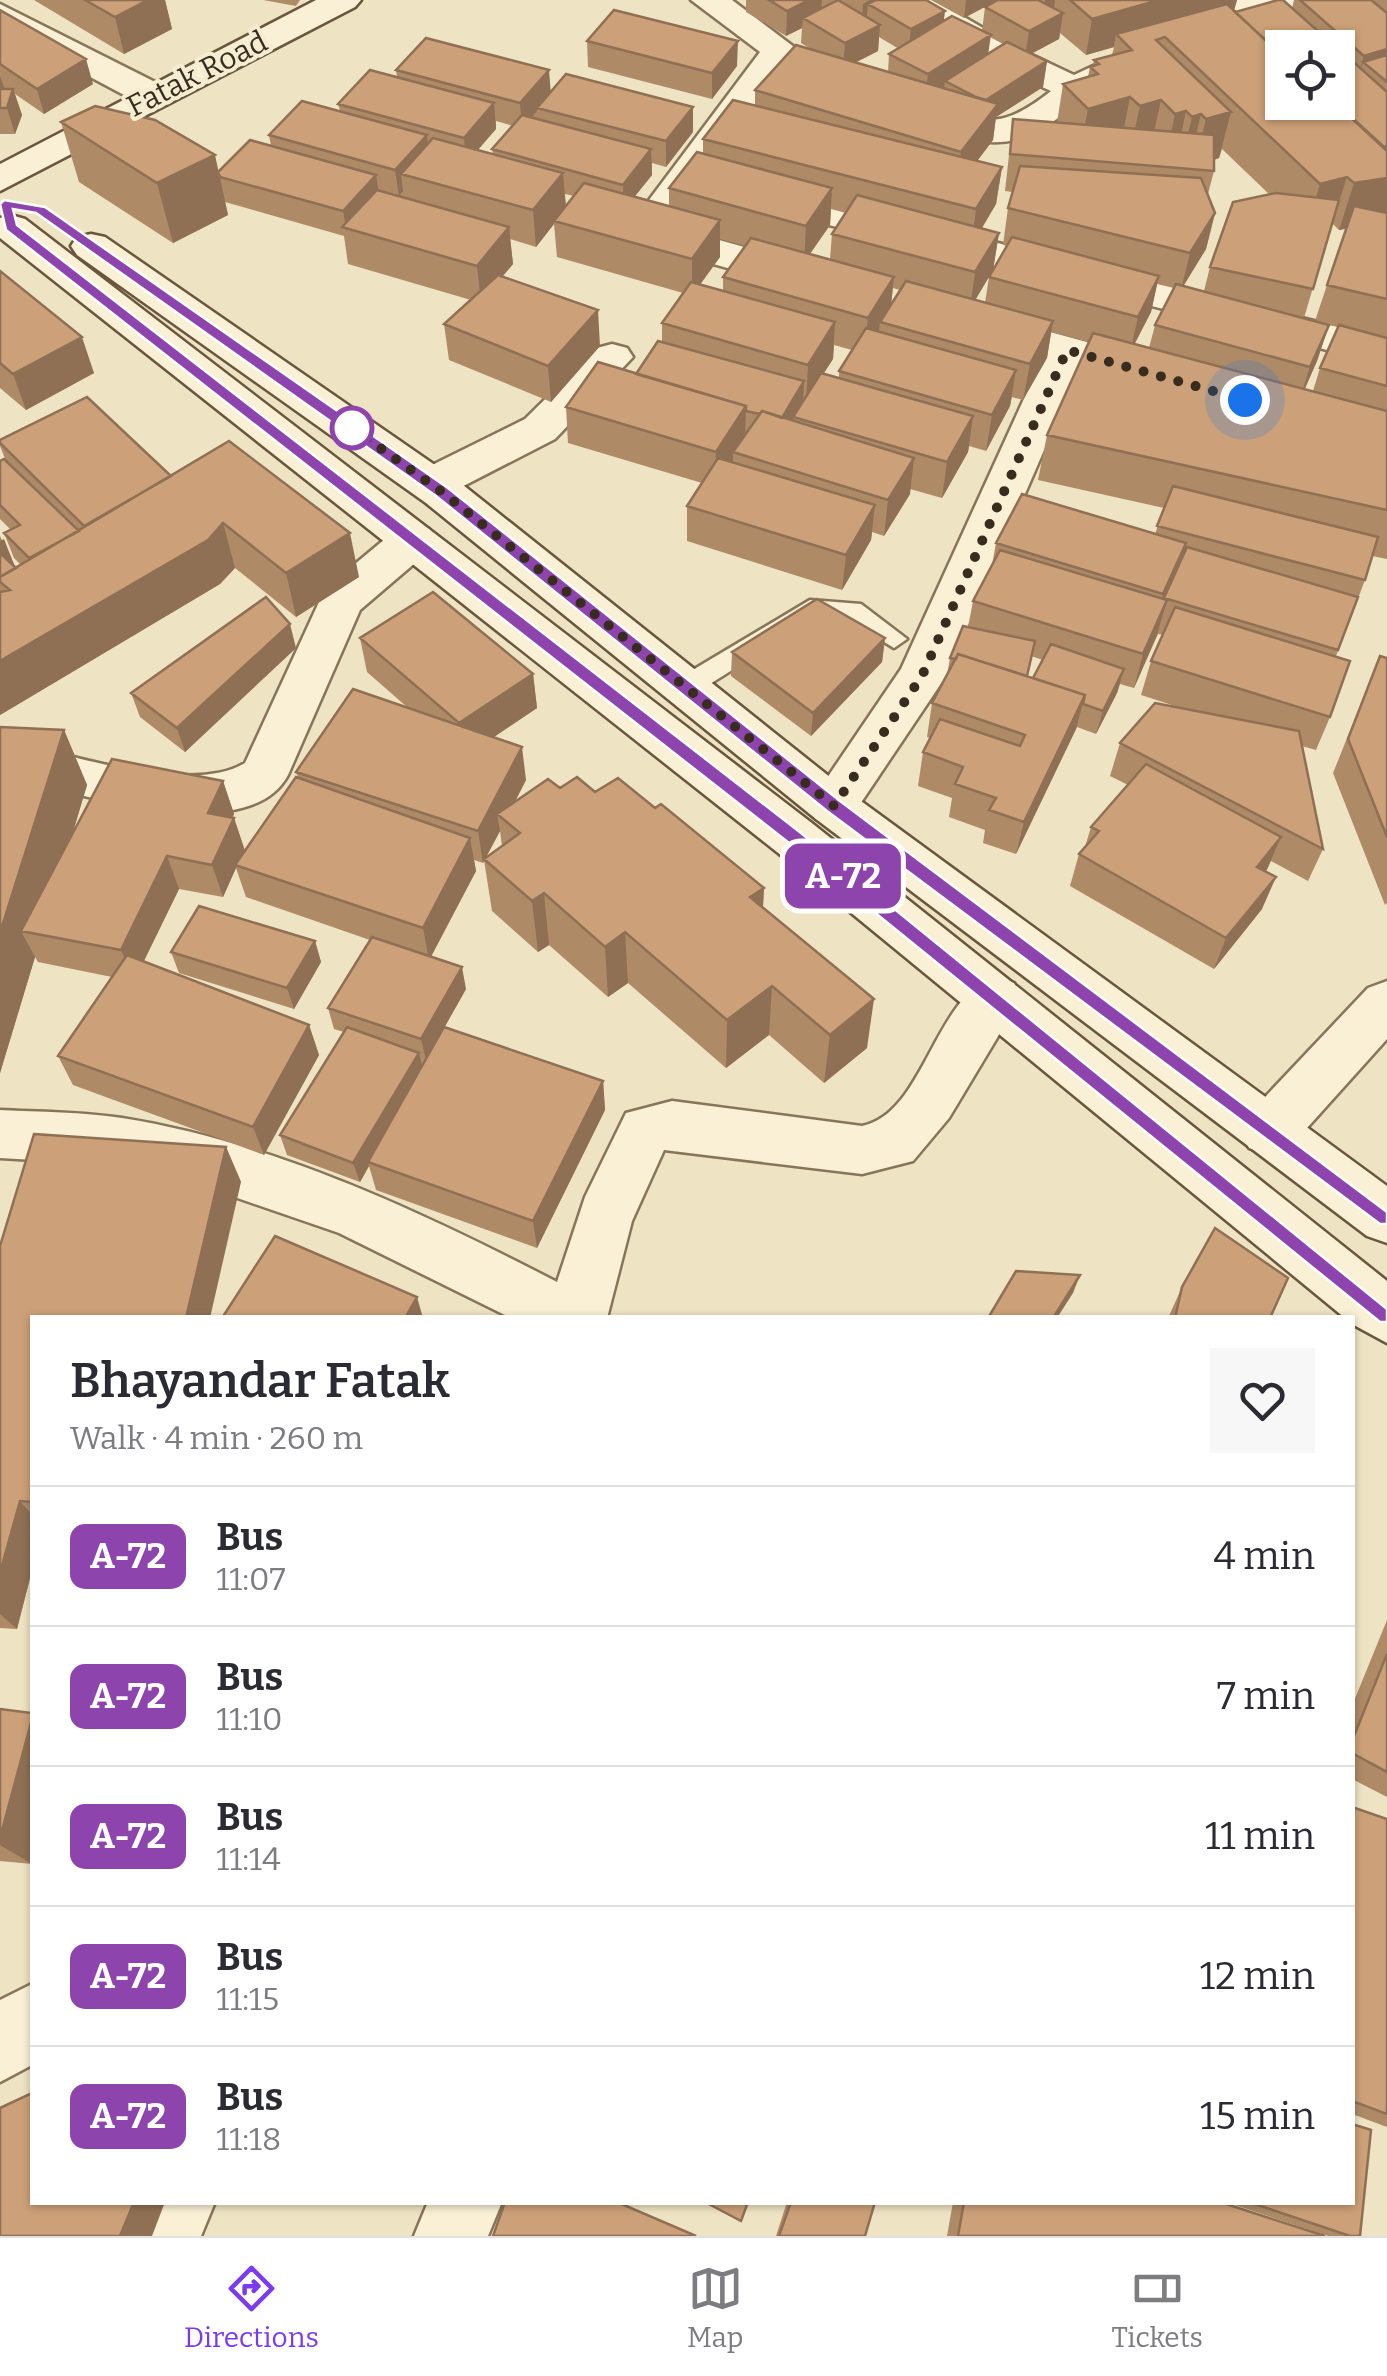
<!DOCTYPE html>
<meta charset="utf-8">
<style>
:root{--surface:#fff;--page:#f7f7f7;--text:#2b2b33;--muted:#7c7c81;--line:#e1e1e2;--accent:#7c3aed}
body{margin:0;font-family:Bitter,serif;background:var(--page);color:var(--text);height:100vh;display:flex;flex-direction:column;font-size:38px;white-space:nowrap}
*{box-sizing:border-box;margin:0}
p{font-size:32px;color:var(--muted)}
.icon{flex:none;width:55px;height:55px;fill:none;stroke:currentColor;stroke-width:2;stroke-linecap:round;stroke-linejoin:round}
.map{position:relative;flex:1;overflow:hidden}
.panel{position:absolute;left:30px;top:1315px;width:1325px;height:890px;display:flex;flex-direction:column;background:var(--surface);border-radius:0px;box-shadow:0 2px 8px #0004}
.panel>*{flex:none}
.badge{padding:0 20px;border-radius:15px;font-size:35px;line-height:65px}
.tools{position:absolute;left:1265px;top:30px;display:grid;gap:20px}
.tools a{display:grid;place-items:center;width:90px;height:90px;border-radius:0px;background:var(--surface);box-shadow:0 2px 8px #0004;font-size:50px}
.you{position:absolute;width:50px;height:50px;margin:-25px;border:8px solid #fff;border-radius:50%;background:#1a73e8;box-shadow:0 0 0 15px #1a73e833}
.map>.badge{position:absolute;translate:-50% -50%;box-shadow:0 0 0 5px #fff}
.round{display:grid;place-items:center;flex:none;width:105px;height:105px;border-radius:0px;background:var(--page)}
.summary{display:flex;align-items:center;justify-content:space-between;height:170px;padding:0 40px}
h1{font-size:48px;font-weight:600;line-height:75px}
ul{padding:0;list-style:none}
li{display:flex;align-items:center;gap:30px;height:140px;padding:0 40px;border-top:2px solid var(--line)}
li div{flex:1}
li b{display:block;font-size:38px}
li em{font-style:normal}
li .badge{min-width:110px;font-weight:700;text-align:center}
.dock{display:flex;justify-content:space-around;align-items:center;height:140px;border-top:2px solid var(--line);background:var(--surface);font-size:28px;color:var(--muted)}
.dock a{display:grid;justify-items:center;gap:5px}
.dock .on{color:var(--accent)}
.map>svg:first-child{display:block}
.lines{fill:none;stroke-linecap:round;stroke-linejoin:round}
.lane-casing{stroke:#887559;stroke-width:5}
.street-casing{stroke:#887559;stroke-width:5}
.secondary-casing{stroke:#69563d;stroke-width:5}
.lane{fill:#f9f0d5;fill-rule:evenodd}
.street{fill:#f9f0d5;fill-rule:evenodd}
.secondary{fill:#f9f0d5;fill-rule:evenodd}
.wall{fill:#af8a67;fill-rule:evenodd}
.shaded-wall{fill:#8f7054}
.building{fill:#cca078;stroke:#8f7054;stroke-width:2.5}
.line{fill:#8e44ad;stroke:#fff;stroke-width:2.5}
.walk{stroke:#372c1e;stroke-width:10;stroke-dasharray:0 18}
.stop-dot{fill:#fff;stroke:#8e44ad;stroke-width:5}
.labels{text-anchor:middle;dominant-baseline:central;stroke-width:8;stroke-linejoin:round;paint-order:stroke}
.far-street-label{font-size:30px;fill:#372c1e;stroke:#f5edd2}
</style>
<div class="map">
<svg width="1387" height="2236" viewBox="0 0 1387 2236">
<rect width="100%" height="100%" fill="#eee3c2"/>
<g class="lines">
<g class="lane-casing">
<path id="lane" d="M810 600 861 604 907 639 894 648 847 619 815 618 694 694H676L672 687 676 680Z"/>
</g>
<g class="street-casing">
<path id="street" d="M691 0H732L798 50 669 226 820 268 826 277 820 286 806 290 792 286 631 241 625 232 760 52Z
M892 0H935L1019 49 1074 75 1108 59H1134L1139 67C1130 80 1114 82 1100 90 1041 126 1022 159 947 133 932 128 915 124 906 112L912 104C973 89 971 155 1051 91L993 65Z
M1212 0H1334L1328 7 1251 26 1238 23Z
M0 4 167 88 172 96 167 104H141L0 29Z
M759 184 1387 339V365L745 204 740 196 745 188Z
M976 312 1168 364 1174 374 1168 384 1153 388 1080 367 946 676 850 819 833 825 816 819 808 806 901 669 1043 357 962 334 956 325 962 316Z
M612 344 627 348 633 357 555 439 446 495 431 499 416 495 409 484 416 473 525 419 597 348Z
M413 524 429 529 435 540 429 551 360 610 288 775C247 852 66 790 0 774V738C61 752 190 797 245 763L325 589 397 529Z
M995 976 1014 983 1021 998 949 1118 913 1161 862 1174 664 1150 632 1221 607 1318H511L339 1233 194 1183 103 1164 0 1158V1110C41 1112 82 1112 122 1118 273 1142 422 1212 557 1282L585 1197 626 1113 672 1101 862 1126C924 1114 934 997 995 976Z
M1387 981V1039L1289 1148 1269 1155 1249 1148 1241 1131 1249 1114 1368 988Z
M32 1984V2065L0 2082V2000Z
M141 2202H215L201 2236H127Z
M428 2202H502L488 2236H414Z"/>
</g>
<g class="secondary-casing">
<path id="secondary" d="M316 0H361L355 7 0 191V164Z
M11 215 25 219 813 824 1387 1281V1343L1352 1324V1318H1345L777 852 0 238V218Z
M91 234 105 237 458 481 850 793 1387 1186V1243L1367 1236 816 819 426 503 77 255 71 246 77 237Z"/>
</g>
<use href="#lane" class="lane"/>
<use href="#street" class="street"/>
<use href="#secondary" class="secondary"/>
</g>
<path class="wall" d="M34 0H165L172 29 124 54Z
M263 0H300L296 6Z
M746 0H926L944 21 982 31 985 7 964 18 931 0H1237L1234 11 1292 8 1294 0H1387V559L1372 556 1365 580 1336 656 1330 717 1316 750 1302 746 1323 849 1308 881 1271 861 1266 872 1262 909 1214 969 1070 886 1079 854 1085 847 1091 827 1128 785 1110 776 1120 743 1178 707 1141 695 1151 661 1163 635 1158 634 1134 688 1120 684 1117 693 1096 734 1077 727 1016 854 983 843 985 830 949 817 952 798 918 786 923 752 930 738 927 737 932 703 947 675 950 658 968 627 973 601 992 565 996 543 1155 534 1164 508 1038 480 1047 435 1089 342 1051 332 1047 358 1023 400 1012 397 1010 406 986 451 969 446 968 452 942 498 910 489V494L884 536 872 532 871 540 842 590 687 541V506L702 483 568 443 566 407 636 374 662 342V323L683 293 557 257 554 224 536 247 510 239 513 264 502 277 600 346 551 402 449 360 444 324 471 300 348 264 344 236 225 202 228 215 173 243 79 182 61 122 218 172 271 146 269 135 340 111 338 104 397 77 396 70 551 92 693 132 666 167 652 163V175L634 197 669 206V188L703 154V139L755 105V90L811 49 801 43 802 28 786 36 746 12ZM1060 33 1086 55 1114 47 1112 55 1094 60 1093 66 1090 67 1088 77 1063 84 1057 123 1013 119 1005 191 1013 192 1008 208 1003 245 1007 246 989 277 985 303 975 300 993 270 999 233 982 228 996 204 1002 167 977 161 993 140 996 117 1043 87 1047 61 1031 54 1059 39ZM879 37 899 49 889 54 888 72 856 62 878 51ZM990 37 1003 44 988 54ZM496 121 513 126 492 149 493 154 478 150 496 129ZM1222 149 1269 194 1210 267 1204 291 1183 286 1206 249 1215 213 1208 194 1214 171V160L1219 158ZM565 194 574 196 566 207ZM831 209 846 213 832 234 830 259 810 254 830 225ZM1332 223 1339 230 1346 228 1315 321 1304 318ZM720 239 745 246 723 277V291L700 285 720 257ZM1157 284 1174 288 1155 325 1149 348 1134 344 1151 312ZM893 288 900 290 891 305ZM1329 325 1338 327 1320 368 1313 391 1305 389 1317 361ZM834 345 852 350 839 371V378L823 374 833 359ZM1031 656 1043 660 1033 679 1027 677Z
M0 10 93 84 44 114 15 94 22 115 15 134H0Z
M587 41 737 66 712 99 588 67Z
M0 271 94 373 26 410 0 388Z
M0 440 171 476 359 577 296 617 235 568 220 584 0 715V536L16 568 21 565 14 558 4 533 11 530 0 519V461H6L0 446Z
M360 638 533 674 537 708 494 737 526 780 515 802 560 788 595 792 655 808 764 888 763 907 867 1048 824 1083 769 1035 726 1068 628 983 608 997 549 945 538 952 492 911 484 860 483 863 474 860 476 871 431 957 466 989 444 1028 603 1081 605 1110 537 1248 376 1190 369 1166 360 1182 287 1155 280 1135 344 1032 334 1029 328 1008 370 940 246 897 236 868 223 897 179 889 144 961 309 1025 319 1055 264 1155 73 1085 58 1056 112 977 38 962 35 957 0 1073V727L64 730 87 785 72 835 223 781 234 814 232 818H234L245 851 298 777 296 772 407 707 367 672ZM500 831 502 846 486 857Z
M885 638 882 662 811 736 731 676 732 652Z
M296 648 185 752 140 717 131 693Z
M1380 656 1387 658V903L1385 905 1333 773Z
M315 941 321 962 294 1009 179 973 171 952Z
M226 1147 241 1182 32 1318V1570L17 1629 0 1628V1246Z
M1182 1287 1270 1318H1168Z
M1387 1620V1797L1352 1779V1706Z
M0 1709 32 1713V1864L0 1861Z
M1352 1807 1387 1819V2127L1352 2114Z
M787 2202H875L865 2236H776Z
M953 2202H1220L1325 2236H947Z
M1226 2202H1352L1350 2236H1328Z"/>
<path class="shaded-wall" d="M148 0H165L172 29 124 54 115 17Z
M809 0H822L821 19 803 18 802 28 786 36 787 11Z
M870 0H896L868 4 866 26 861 29 863 4Z
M966 0H997L964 18Z
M1045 0H1055L1053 16 1042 22Z
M1159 0H1237L1233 13 1116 34 1114 47 1086 55 1092 19Z
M945 11 942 36 908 54 911 29Z
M1063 13 1059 39 1025 57 1029 31Z
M880 25 878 51 843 69 845 43Z
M991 35 987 61 945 81 944 88 925 100 928 74Z
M738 41 737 66 712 99V73Z
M1387 49V72L1363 62 1356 81 1364 56Z
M86 59 93 84 44 114 37 89Z
M1047 61 1043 87 996 117 993 140 956 189 961 152 984 102Z
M549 70 551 95 537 108V111L522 128 520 103Z
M0 76 9 101 13 89 22 115 15 134 7 108 0 102Z
M1130 97 1121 143 1079 155 1088 109Z
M1161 100 1151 146 1130 152 1140 106Z
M494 103 496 129 466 163 464 138Z
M693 107V132L666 167V141Z
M1186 111 1176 158 1165 161 1175 114Z
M1231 112 1219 158 1195 165 1206 119Z
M1201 114 1190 161 1181 163 1192 117Z
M427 135 430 160 401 174 403 191 399 196 395 170Z
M1387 146V222L1339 230 1354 183 1384 147Z
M651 149 652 175 624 210 623 185Z
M215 155 228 215 173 243 157 183Z
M1002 167 996 204 971 246 976 209Z
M563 173 566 209 554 221V224L536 247 533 210Z
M376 175 380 200 346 228 343 211Z
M1347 177 1332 223 1306 231 1320 184Z
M832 188 830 225 804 262 806 226Z
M1215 213 1206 249 1181 290 1190 253Z
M720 220V257L692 295V259Z
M509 227 513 264 481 302 477 266Z
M999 233 993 270 970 309 975 272Z
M1159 276 1151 312 1130 353 1138 317Z
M894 277 890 313 880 322 879 331 864 354 868 318Z
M598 310 600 346 551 402 548 366Z
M1053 321 1047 358 1023 400 1030 364Z
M835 322 833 359 806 401 808 365Z
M1329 325 1317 361 1298 403 1310 367Z
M82 337 94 373 26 410 13 374Z
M1016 370 1010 406 986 451 992 415Z
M804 381 803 406 793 417 792 424 781 420Z
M746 406 745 442 733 452V460L715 488 716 452Z
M973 416 968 452 942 498 947 462Z
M914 458 910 494 884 536 888 500Z
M875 505 871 540 842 590 846 555Z
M223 523 235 568 220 584 0 715V661Z
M350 533 359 577 296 617 286 573Z
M4 539 17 572 0 565V541Z
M1186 543 1176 578 1153 629 1163 594Z
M1167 600 1157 635 1134 688 1143 654Z
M290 624 296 648 185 752 177 728Z
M885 638 882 662 811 736 813 713Z
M1124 669 1117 693 1096 734 1103 711Z
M533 674 537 708 464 757 459 723Z
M1085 695 1076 729 1016 854 1024 822Z
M64 730 87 785 42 935 21 931 35 957 0 1073V933Z
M522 747 526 780 505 820 497 814 500 831 483 863 478 831Z
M223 781 234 814 219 846 208 813Z
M234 818 245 851 235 865 236 868 223 897 212 865Z
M1281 837 1267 869 1244 899 1257 867Z
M470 838 476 871 429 960 423 928Z
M167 856 179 889 134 981 121 950Z
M1276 877 1262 909 1214 969 1226 938Z
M764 888 761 940 750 897Z
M544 893 549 945 538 952 532 901Z
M625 932 628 983 608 997 605 947Z
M315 941 321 962 294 1009 287 988Z
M462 967 466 989 426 1060 421 1039Z
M772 986 769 1035 726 1068 727 1020Z
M874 999 867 1048 824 1083 830 1035Z
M309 1025 319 1055 264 1155 253 1127Z
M419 1053 424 1073 368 1162 369 1166 360 1182 353 1163Z
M603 1081 605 1110 537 1248 533 1221Z
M226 1147 241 1182 210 1318H186Z
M1080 1275 1073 1293 1057 1318H1053Z
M417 1297 423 1318H405Z
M20 1501 32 1515V1570L17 1629 0 1614V1573Z
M32 1719V1864L0 1845V1838Z
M134 2202H165L152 2236H120Z"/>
<path class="building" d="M85 0H148L115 17Z
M769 0H809L787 11Z
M838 0 880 25 845 43 803 18Z
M876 0H926L945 11 911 29 868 4Z
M998 0H1038L1063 13 1029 31 985 7Z
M1070 0H1159L1092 19Z
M1278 0H1283L1337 48H1282V55L1235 12Z
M1300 0H1371L1387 13V49L1364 56Z
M1227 4 1282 56V102H1334L1387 151V178L1354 183 1347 177 1320 184 1165 37 1156 40 1231 112 1206 119 1201 114 1192 117 1186 111 1175 114 1161 100 1140 106 1130 97 1088 109 1063 84 1098 74 1090 67 1099 64 1094 60 1132 50 1116 34Z
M0 10 86 59 37 89 0 64Z
M614 10 738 41 712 73 587 41Z
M952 16 991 35 928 74 889 54Z
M426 38 549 70 520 103 396 70Z
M1007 42 1047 61 986 100 976 97 945 81Z
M796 45 998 104 961 152 755 90Z
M1338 48 1387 92V146L1384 147 1335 102H1338Z
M1387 55V82L1363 62Z
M370 70 494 103 464 138 338 104Z
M566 74 693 107 666 141 537 108Z
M0 89H13L7 108H0Z
M733 100 1002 167 976 209 703 139Z
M302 101 427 135 395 170 269 135Z
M95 106 155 120 215 155 157 183 61 122Z
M522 115 651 149 623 185 492 149Z
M1013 119 1214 135V171L1010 154Z
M433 138 563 173 533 210 401 174Z
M250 140 376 175 343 211 220 177 218 172Z
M697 152 832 188 806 226 669 188Z
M1020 166 1201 178 1215 213 1190 253 1008 208Z
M584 183 720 220 692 259 554 221Z
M377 190 509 227 477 266 342 227Z
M1276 193 1339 200 1313 289 1210 267 1233 202Z
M857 195 999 233 975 272 832 234Z
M1354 206 1387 213V299L1327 285Z
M1012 237 1159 276 1138 317 989 277Z
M751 238 894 277 868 318 723 277Z
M0 271 82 337 13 374 0 363Z
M498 275 598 310 548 366 444 324Z
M906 281 1053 321 1030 364 880 322Z
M691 282 835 322 808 365 662 323Z
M1176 284 1329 325 1310 367 1155 325Z
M1339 325 1387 338V386L1320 368Z
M866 328 1016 370 992 415 839 371Z
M1093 333 1387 411V510L1047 435Z
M658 341 804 381 782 418 762 411 760 414 746 411V406L636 374Z
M598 362 746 406 716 452 566 407Z
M821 373 973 416 947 462 793 417Z
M87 397 171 476 84 526 0 443V440Z
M762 411 914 458 888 500 733 452Z
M229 441 350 533 286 573 223 523 208 540 0 661V592L10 590 0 582V577Z
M718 458 875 505 846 555 687 506Z
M4 459 79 531 29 558 4 533 20 525 0 505V461Z
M1173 486 1378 537 1365 580 1157 526Z
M1022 494 1186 543 1163 594 996 543Z
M1187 547 1358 597 1338 650 1164 598Z
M1000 550 1167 600 1143 654 973 601Z
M0 553 16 568 0 577Z
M433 592 533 674 459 723 360 638Z
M266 597 290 624 177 728 131 693Z
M817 599 885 638 813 713 732 652Z
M1175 607 1350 661 1330 717 1151 661Z
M963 626 1035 641 1027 676 958 654 956 659 950 658Z
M1051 644 1124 669 1103 711 1083 704 1085 695 1033 678Z
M958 654 1085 695 1024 822 989 810 996 798 955 784 963 767 923 752 940 719 1020 746 1025 735 932 703Z
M1380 656 1387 658V837L1348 739Z
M353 689 522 747 478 831 296 772Z
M1155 703 1299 731 1323 849 1120 743Z
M0 727 64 730 0 933Z
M112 759 223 781 208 813 234 818 212 865 167 856 121 950 21 931Z
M1146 764 1281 837 1257 867 1276 877 1226 938 1079 854 1099 831 1091 827Z
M296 777 470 838 423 928 235 865Z
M577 777 595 792 618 778 655 808 661 804 764 888 750 897 874 999 830 1035 772 986 727 1020 625 932 605 947 544 893 532 901 484 859 520 833 497 814 548 779 560 788Z
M199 906 315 941 287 988 171 952Z
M372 937 462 967 421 1039 328 1008Z
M127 955 309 1025 253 1127 58 1056Z
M347 1027 419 1053 353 1163 280 1135Z
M444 1027 603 1081 533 1221 368 1162Z
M34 1134 226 1147 186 1318H32V1502L20 1501 0 1573V1246Z
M1215 1228 1288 1278 1270 1318H1175L1182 1287Z
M275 1236 417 1297 405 1318H222Z
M1016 1271 1080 1275 1053 1318H988Z
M1387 1654V1772L1352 1753V1741Z
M0 1709 32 1713V1719L0 1838Z
M1352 1807 1387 1819V2114L1352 2101Z
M32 2093V2202H134L120 2236H0V2108Z
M1352 2124 1371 2130 1360 2236H1350L1249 2202H1352Z
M505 2202H617L696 2236H493Z
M705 2202H748L741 2221Z
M791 2202H875L865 2236H779Z
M964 2202H1220L1325 2236H958Z"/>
<path class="line" d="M4 200 45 207 448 488 840 801 1387 1212V1224H1380L827 811 436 496 36 213 13 209 17 225 801 833 1387 1309V1322H1380L789 843 6 230 0 204Z"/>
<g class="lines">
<path class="walk" d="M352 428 442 492 834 806 922 676 1067 350 1245 400"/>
</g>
<circle class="stop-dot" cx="352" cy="428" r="20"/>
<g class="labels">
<g class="far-street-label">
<text transform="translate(197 74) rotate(-27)">Fatak Road</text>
</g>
</g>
</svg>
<div class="tools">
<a><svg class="icon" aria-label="locate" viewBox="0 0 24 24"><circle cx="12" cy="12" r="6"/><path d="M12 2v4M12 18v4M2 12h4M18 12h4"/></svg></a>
</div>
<div class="you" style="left:1245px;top:400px"></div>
<b class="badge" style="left:843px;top:876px;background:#8e44ad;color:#fff">A-72</b>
<section class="panel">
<div class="summary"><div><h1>Bhayandar Fatak</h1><p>Walk · 4 min · 260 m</p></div><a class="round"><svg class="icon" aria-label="heart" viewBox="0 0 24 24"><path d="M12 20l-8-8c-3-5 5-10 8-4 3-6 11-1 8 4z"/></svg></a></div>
<ul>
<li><span class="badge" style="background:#8e44ad;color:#fff">A-72</span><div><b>Bus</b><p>11:07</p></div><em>4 min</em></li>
<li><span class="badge" style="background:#8e44ad;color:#fff">A-72</span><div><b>Bus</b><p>11:10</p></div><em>7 min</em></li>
<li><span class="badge" style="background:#8e44ad;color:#fff">A-72</span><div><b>Bus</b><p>11:14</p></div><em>11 min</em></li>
<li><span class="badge" style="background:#8e44ad;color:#fff">A-72</span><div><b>Bus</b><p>11:15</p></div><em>12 min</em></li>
<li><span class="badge" style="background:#8e44ad;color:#fff">A-72</span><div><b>Bus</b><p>11:18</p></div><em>15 min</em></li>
</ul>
</section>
</div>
<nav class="dock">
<a class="on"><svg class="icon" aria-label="directions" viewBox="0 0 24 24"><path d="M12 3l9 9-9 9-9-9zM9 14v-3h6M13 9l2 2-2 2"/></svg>Directions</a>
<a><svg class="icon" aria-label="map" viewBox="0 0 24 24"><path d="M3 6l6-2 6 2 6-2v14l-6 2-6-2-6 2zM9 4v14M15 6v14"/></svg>Map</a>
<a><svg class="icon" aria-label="tickets" viewBox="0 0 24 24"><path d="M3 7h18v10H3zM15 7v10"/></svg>Tickets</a>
</nav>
